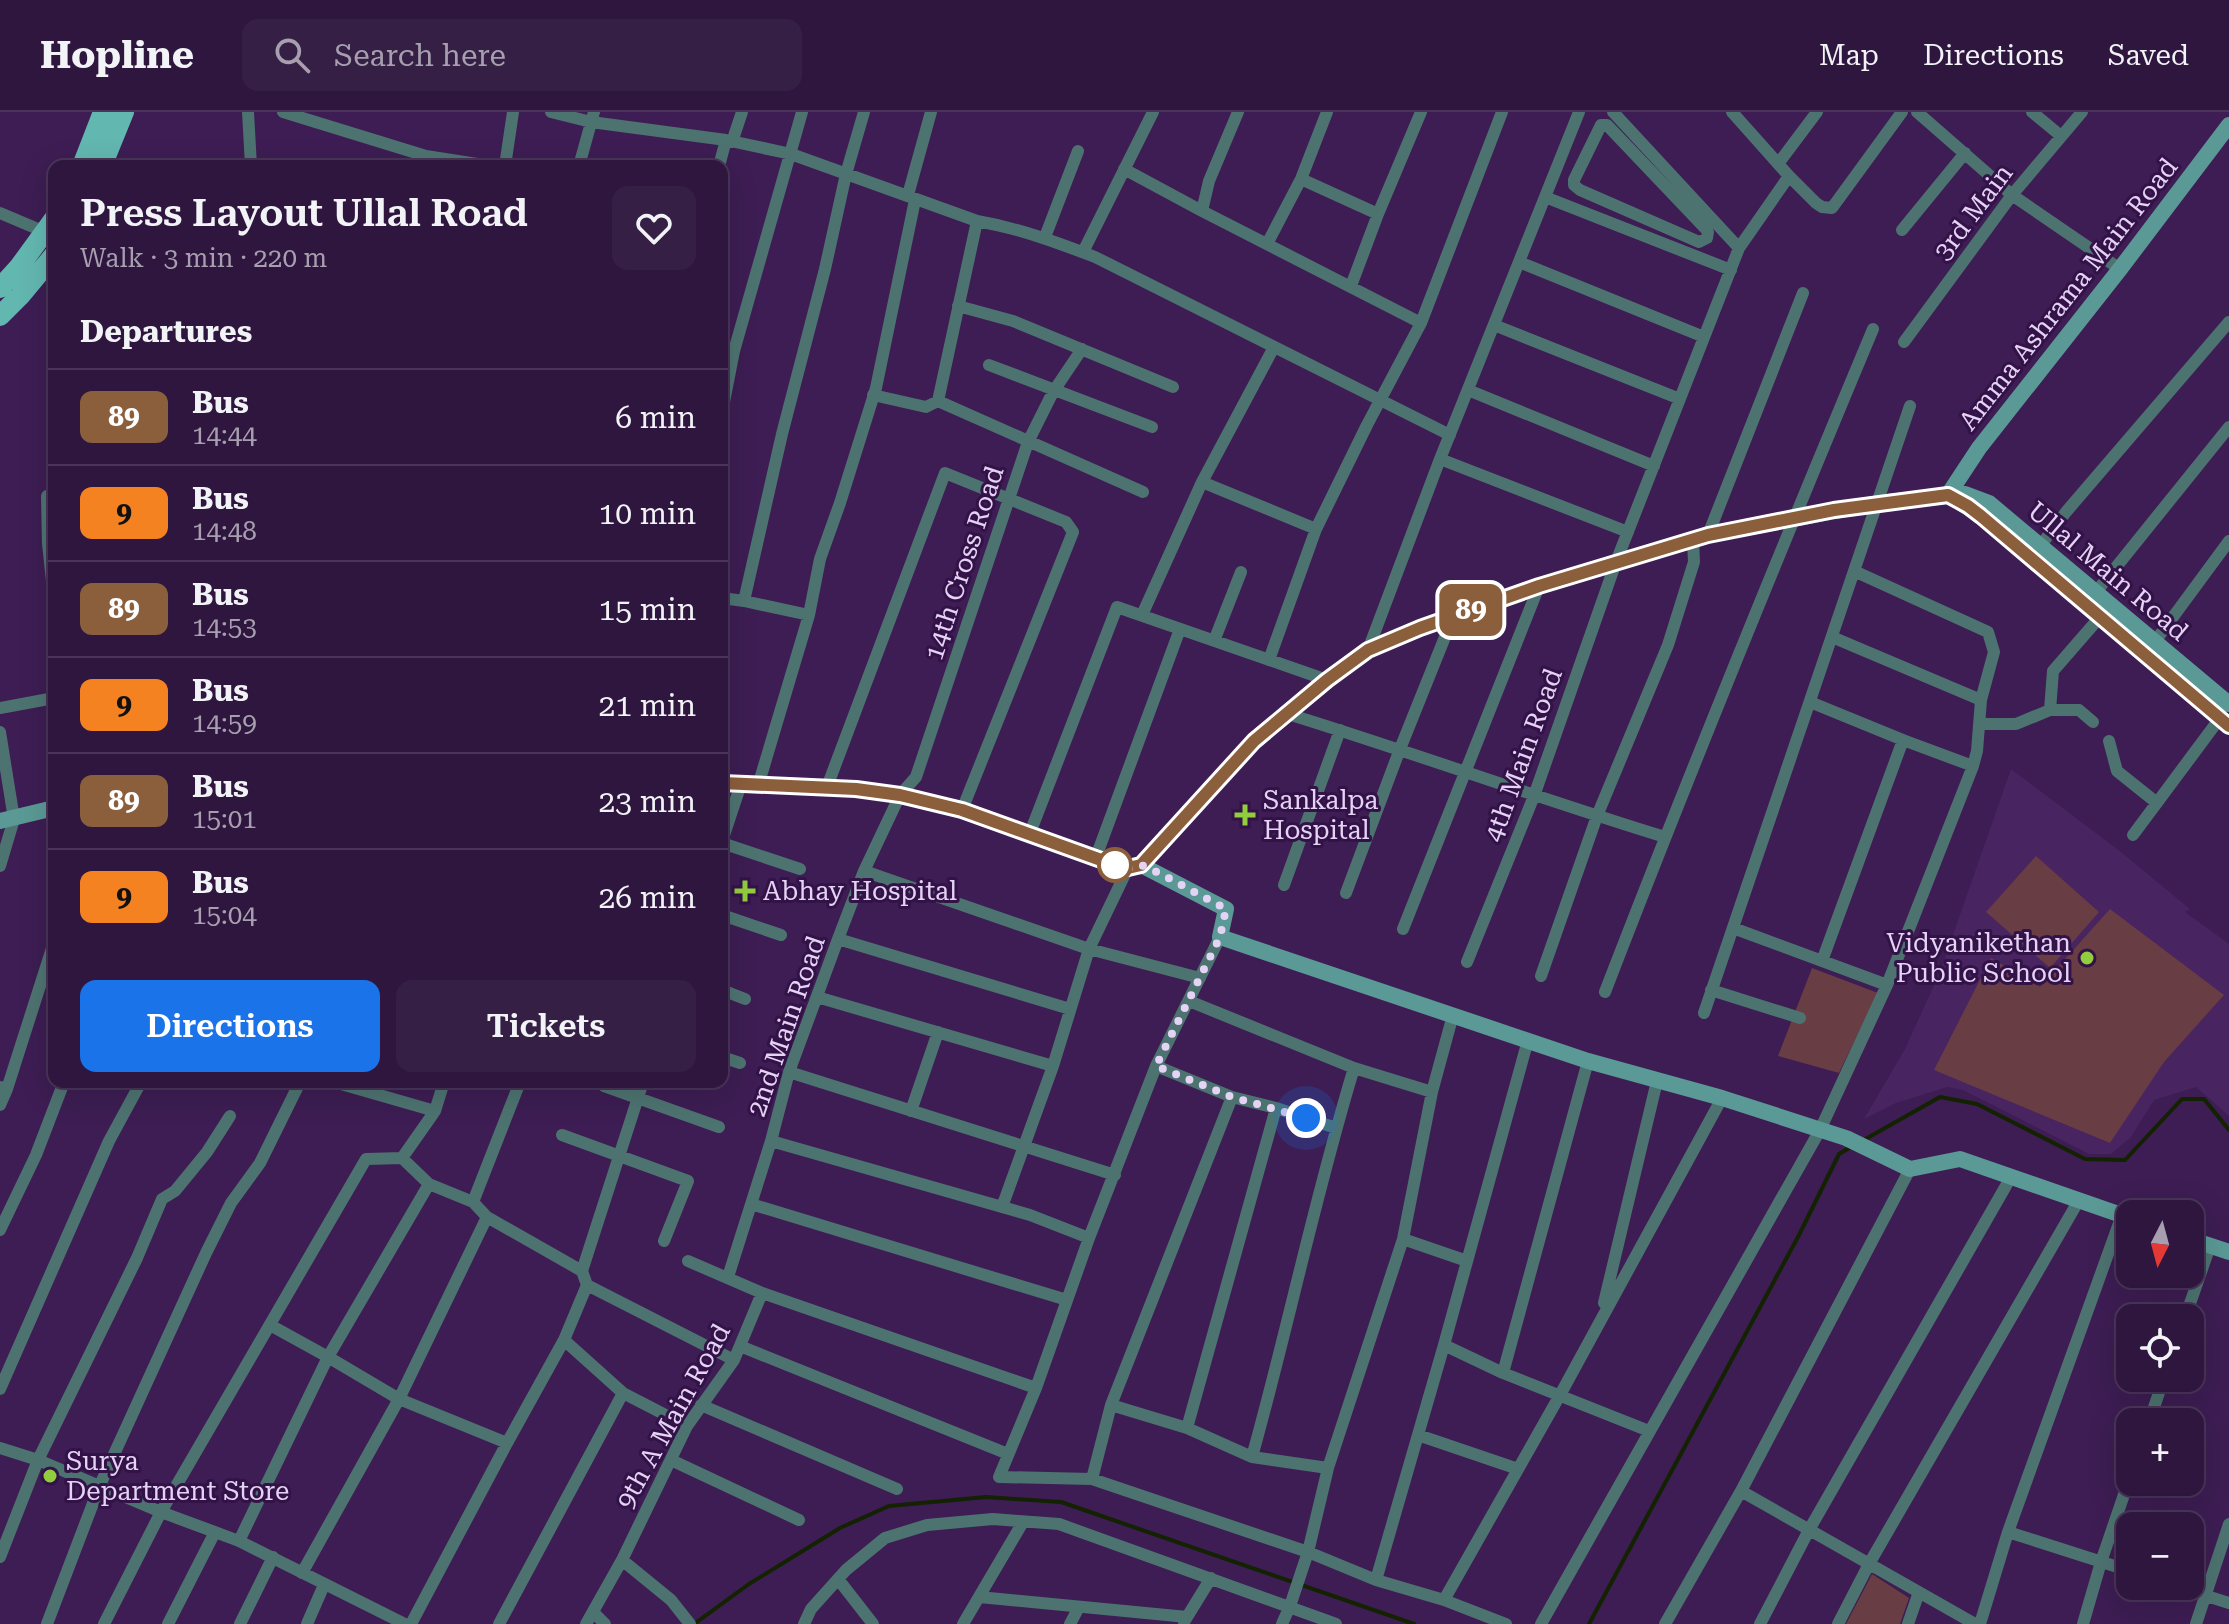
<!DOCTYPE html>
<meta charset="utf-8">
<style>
:root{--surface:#2e163e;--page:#361f45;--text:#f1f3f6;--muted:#a79fb0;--line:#493558;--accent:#1a73e8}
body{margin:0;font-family:"Roboto Serif",serif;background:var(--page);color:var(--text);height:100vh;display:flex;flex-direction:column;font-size:30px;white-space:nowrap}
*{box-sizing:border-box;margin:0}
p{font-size:26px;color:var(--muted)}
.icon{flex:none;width:44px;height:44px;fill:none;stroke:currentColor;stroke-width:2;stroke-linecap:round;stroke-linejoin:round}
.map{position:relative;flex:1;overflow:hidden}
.drawer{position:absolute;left:48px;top:48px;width:680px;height:928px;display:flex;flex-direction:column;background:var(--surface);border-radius:16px;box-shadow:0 8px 32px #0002,0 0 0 2px var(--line)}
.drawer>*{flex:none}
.badge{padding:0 16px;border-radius:12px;font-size:28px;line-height:52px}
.needle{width:52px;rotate:186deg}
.fabs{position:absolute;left:2116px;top:1088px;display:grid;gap:16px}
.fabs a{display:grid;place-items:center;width:88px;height:88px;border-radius:16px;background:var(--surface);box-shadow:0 8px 32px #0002,0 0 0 2px var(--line);font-size:40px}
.you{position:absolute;width:40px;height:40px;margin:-20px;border:6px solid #fff;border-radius:50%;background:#1a73e8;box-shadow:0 0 0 12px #1a73e833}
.map>.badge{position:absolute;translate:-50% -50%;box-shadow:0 0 0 4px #fff}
h2{padding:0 32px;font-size:30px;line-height:72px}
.round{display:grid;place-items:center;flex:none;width:84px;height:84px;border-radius:16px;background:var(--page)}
.summary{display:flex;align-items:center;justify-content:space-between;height:136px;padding:0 32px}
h1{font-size:38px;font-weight:600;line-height:60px}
.button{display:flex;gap:16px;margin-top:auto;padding:16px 32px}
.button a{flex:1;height:92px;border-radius:16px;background:var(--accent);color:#fff;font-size:32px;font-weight:600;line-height:92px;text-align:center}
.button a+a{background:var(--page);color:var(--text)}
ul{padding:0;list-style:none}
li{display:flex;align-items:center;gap:24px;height:96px;padding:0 32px;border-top:2px solid var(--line)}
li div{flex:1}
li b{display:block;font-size:30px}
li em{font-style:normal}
li .badge{min-width:88px;font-weight:700;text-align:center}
header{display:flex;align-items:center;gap:48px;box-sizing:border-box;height:112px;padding:0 40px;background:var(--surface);border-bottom:2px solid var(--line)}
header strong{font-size:38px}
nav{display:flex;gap:44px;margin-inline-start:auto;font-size:28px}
.search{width:560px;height:72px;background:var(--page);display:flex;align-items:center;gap:20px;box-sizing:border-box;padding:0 28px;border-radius:16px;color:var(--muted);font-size:30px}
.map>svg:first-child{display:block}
.built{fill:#482461}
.green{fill:#683d44}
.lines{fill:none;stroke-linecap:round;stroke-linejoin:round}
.stream{stroke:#132200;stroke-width:4}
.street{stroke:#4d7370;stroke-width:12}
.secondary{stroke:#5a9995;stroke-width:16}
.primary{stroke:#63b7b1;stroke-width:20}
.line-casing{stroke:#fff;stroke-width:18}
.line{stroke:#8b5e3c;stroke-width:12}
.walk{stroke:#e5d3f5;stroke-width:8;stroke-dasharray:0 14.4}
.poi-dot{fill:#92cd3e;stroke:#331248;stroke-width:3}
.stop-dot{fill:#fff;stroke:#8b5e3c;stroke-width:4}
.labels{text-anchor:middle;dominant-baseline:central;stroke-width:6;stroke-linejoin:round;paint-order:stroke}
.street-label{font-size:26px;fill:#e5d3f5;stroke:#331248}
.poi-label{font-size:26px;fill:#e5d3f5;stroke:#331248;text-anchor:start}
</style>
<header>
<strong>Hopline</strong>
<div class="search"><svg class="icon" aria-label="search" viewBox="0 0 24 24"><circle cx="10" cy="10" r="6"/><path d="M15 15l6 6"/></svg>Search here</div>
<nav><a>Map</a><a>Directions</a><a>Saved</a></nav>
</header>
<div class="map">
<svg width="2229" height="1512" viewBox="0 0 2229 1512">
<rect width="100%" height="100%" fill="#3d1d53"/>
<path class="built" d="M2011 657 2121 740 2190 797 2185 800 2229 832V1004L2196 975 2154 988 2131 1025 2111 1042H2089L1963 978 1947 975 1896 991 1864 1007 1905 937 1940 860Z"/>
<path class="green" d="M2036 744 2099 800 2050 856 1986 800Z
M2110 797 2224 883 2164 950 2110 1031 1934 958 1991 846 2040 875Z
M1812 856 1878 881 1839 961 1778 944Z
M1872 1462 1909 1486 1900 1512H1846Z"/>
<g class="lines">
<path class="stream" d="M1862 1029 1940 985 1977 992 2085 1047 2125 1048 2182 987H2204L2229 1018
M694 1512 749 1472 840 1416 889 1394 986 1385 1061 1390 1414 1512
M1589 1512 1799 1123 1839 1042 1851 1035"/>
<path class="street" d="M248 0 251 54
M283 0 426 44 490 54
M551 0 591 10 726 28 791 42 977 109C1018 116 1056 130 1095 145L1450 323
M1613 0 1739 136
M1732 0 1789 64 1816 91 1822 95 1832 96 1902 0
M1917 0 2012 83 2120 157
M2032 0 2061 24
M1601 13H1607L1705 116 1708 120 1707 126 1699 130 1580 78 1574 73V68Z
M732 30 742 0
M1778 52 1817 0
M505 54 513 0
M579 54 594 0
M719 54 726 28
M1124 57 1202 99
M1301 67 1378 102
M1545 85 1731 158
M0 101 45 120
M977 109 938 289 1143 380
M1902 118 1965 41
M1045 125 1078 39
M1267 132 1301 67 1327 0
M1083 140 1153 0
M1519 150 1704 225
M1351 174 1378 102 1421 0
M958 194 1013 209 1173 275
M1421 211 1502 0
M1494 213 1680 287
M1904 230 2012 83 2082 0
M722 237 734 239 722 300
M734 239 802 0
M989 253 1152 315
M1468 278 1654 354
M873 283 926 295 938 289
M1440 347 1628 420
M1202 370 1316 417 1367 313 1421 211 1202 99 1209 69 1238 0
M54 385 47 384 48 431 54 488
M1708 423 1803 181
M2041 433 2066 400 2229 210
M2096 480 2229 315
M722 486 744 489 809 503
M744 489 782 322 825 157 846 62 864 0
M1142 503 1202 370 1274 235
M1832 525 1981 588
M1214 529 1241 460
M1368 538 1440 347 1579 0
M2145 543 2229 429
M1269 548 1316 417
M1810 590 1903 628
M0 596 54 586
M2050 598H2079L2093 610
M1288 602C1414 641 1538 686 1665 725
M1979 612H2016L2050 598 2053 559 2100 505
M0 620 14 707 0 754
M2109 629 2117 659 2157 691
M758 674 809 503 820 447 840 391 876 276 915 88 908 83 931 0
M827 675 945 361 1066 410 1073 420 962 698
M1030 721 1117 495 1327 568
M2133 723 2220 606
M722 729 741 672
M722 731 800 757
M1096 745 1180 517
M864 759 1089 837 1200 866
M1284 773 1340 618
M1346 781 1400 637 1453 505
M722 803 781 823
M1733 816 1887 873
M1403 817 1539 474
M1220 825 1156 954 1089 1126 1036 1276 999 1365 1092 1367 1308 1440 1376 1468 1444 1488 1506 1512
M838 827 1070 897
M1822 849 1903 628 1973 654
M1467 850 1534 684 1616 450 1739 136 1789 64
M1541 864 1597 704 1668 533 1694 450 1693 428
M722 878 745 887
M1711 878 1800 906
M1605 880C1691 657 1781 437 1873 217
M817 885 1053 954 1089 837 1128 756
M1189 889 1354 956 1432 980
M1704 901 1910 294
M722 945 740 951
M1156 954 1232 985 1276 996 1336 1016
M789 960 1115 1063
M334 970 435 999
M604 974 719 1015
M0 975 7 977 54 830
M0 993 7 977
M911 999 938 920
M562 1023 688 1069 664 1129
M771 1029 1030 1103 1089 1126
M402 1046 435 999 444 970
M473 1090 520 970
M751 1092 1067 1188
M1002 1095 1053 954
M0 1118 36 1043 64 970
M1403 1127 1467 1149
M688 1149 762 1181 1036 1276
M582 1159 643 970
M728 1165 771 1029 789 960 838 827 864 759 900 683 916 665 1028 330 1053 280 1082 237
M587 1173 734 1248
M1604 1191 1657 969
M2185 1206 2210 1134
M270 1213 328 1245 399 1287 507 1331 411 1512
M1444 1233 1503 1261 1649 1319
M740 1234 1008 1342
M1503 1261 1588 949
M0 1277 109 1029 141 970
M701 1293 897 1377
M1111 1293 1187 1316 1252 1345 1328 1356
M2149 1310 2164 1266
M1187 1316 1276 996
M1418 1323 1518 1357
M507 1331 564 1228
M0 1336 38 1348 161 1400 239 1429 405 1512
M1252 1345C1288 1216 1315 1084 1354 956
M671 1348 799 1408
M1092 1367 1111 1293 1232 985
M1741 1379 1910 1057
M2008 1420 2130 1459
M239 1429 328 1245 429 1072
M0 1445 38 1348 137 1146 162 1087 175 1079 207 1040 230 1004
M622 1448 671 1488 690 1512
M302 1461 399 1287 487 1105
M838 1467 873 1512
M1376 1468 1444 1233 1528 928
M2175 1474 2229 1491
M979 1485 1187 1505
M1444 1488 1560 1283 1722 986
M593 1500 605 1512
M1184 1510 1211 1466
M47 1512 100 1373 206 1141 231 1091 260 1051 300 970
M104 1512 161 1400 366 1047 402 1046 429 1072 473 1090 487 1105 582 1159 587 1173 564 1228 623 1281 687 1314
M168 1512 215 1420
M240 1512 273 1445
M307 1512 324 1473
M499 1512 623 1281
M586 1512 622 1448 687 1314 734 1248 762 1181
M804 1512 811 1497 846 1458 885 1426 927 1413 993 1407 1059 1412 1336 1512
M963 1512 1023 1410
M1070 1512 1079 1495
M1282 1512 1290 1494 1308 1440 1328 1356 1403 1127 1432 980 1453 903
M1541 1512 1820 1018 1887 873 1973 654 1977 639 1981 588 1994 540 1988 520 1854 459
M1665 1512 1741 1379 1975 1512
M1760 1512 1809 1418 2011 1065
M1838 1512 1869 1452 2079 1088
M1908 1512 1919 1480
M1980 1512 2008 1420 2122 1103
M2083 1512 2101 1450 2130 1365
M2196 1512 2229 1412"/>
<path class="secondary" d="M1948 383 1979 336 2120 157 2229 13
M1953 386 1981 404 2229 614
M722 671 856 677 900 683 962 698 1115 753 1128 756 1141 753 1254 629 1327 568 1368 538 1420 516 1539 474 1708 423 1878 391 1965 382 1989 391 2229 592
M0 709 54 696
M1141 753 1226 797 1220 825 1588 949 1722 986 1846 1026 1910 1057 1960 1047 2130 1106
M2190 1127 2229 1140"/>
<path class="primary" d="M82 54 103 0
M102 54 124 0
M0 176 19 155 54 107
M0 204 20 184 54 143"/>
</g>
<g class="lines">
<g class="line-casing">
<path id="line" d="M722 671 856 677 900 683 962 698 1115 753 1128 756 1141 753 1254 629 1327 568 1368 538 1420 516 1539 474 1708 423 1834 398 1948 383 1968 394 1981 404 2229 614"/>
</g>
<use href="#line" class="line"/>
<path class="walk" d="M1115 753 1128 756 1141 753 1161 762 1226 797 1220 825 1156 954 1232 985 1306 1006"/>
</g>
<g class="poi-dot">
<path d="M1241 691h8v8h8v8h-8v8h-8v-8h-8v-8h8z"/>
<path d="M741 767h8v8h8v8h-8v8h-8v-8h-8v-8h8z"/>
<circle cx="2087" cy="846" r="8"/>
<circle cx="50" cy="1364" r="8"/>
</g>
<circle class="stop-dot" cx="1115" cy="753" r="16"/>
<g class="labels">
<g class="street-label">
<text transform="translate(1973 100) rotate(-53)">3rd Main</text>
<text transform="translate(2068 182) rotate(-52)">Amma Ashrama Main Road</text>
<text transform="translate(964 451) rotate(-72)">14th Cross Road</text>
<text transform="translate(2108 459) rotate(40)">Ullal Main Road</text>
<text transform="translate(1523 643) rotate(-70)">4th Main Road</text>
<text transform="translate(786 914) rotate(-71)">2nd Main Road</text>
<text transform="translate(673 1304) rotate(-61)">9th A Main Road</text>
</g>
<g class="poi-label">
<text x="1263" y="688">Sankalpa<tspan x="1263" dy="30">Hospital</tspan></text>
<text x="763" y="779">Abhay Hospital</text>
<text x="2071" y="831" text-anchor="end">Vidyanikethan<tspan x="2071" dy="30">Public School</tspan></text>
<text x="66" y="1349">Surya<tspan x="66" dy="30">Department Store</tspan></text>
</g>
</g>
</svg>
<div class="fabs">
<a><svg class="needle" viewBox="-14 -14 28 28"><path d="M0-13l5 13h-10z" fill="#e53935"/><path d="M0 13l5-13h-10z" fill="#a79fb0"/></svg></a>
<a><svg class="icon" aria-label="locate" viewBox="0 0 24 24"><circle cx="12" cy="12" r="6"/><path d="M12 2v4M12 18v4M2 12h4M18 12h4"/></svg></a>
<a>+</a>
<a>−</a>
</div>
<div class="you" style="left:1306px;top:1006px"></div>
<b class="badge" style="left:1471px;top:498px;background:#8b5e3c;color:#fff">89</b>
<section class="drawer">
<div class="summary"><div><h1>Press Layout Ullal Road</h1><p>Walk · 3 min · 220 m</p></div><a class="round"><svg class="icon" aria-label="heart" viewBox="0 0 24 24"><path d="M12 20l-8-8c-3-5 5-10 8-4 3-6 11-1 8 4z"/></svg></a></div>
<h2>Departures</h2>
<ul>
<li><span class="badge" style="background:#8b5e3c;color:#fff">89</span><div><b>Bus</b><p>14:44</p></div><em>6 min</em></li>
<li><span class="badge" style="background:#f58220;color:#111">9</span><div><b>Bus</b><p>14:48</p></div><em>10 min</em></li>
<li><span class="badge" style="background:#8b5e3c;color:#fff">89</span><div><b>Bus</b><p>14:53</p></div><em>15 min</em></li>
<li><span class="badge" style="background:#f58220;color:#111">9</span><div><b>Bus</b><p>14:59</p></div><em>21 min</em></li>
<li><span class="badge" style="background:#8b5e3c;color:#fff">89</span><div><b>Bus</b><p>15:01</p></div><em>23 min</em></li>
<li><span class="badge" style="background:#f58220;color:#111">9</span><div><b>Bus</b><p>15:04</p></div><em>26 min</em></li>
</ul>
<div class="button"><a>Directions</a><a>Tickets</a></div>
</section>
</div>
